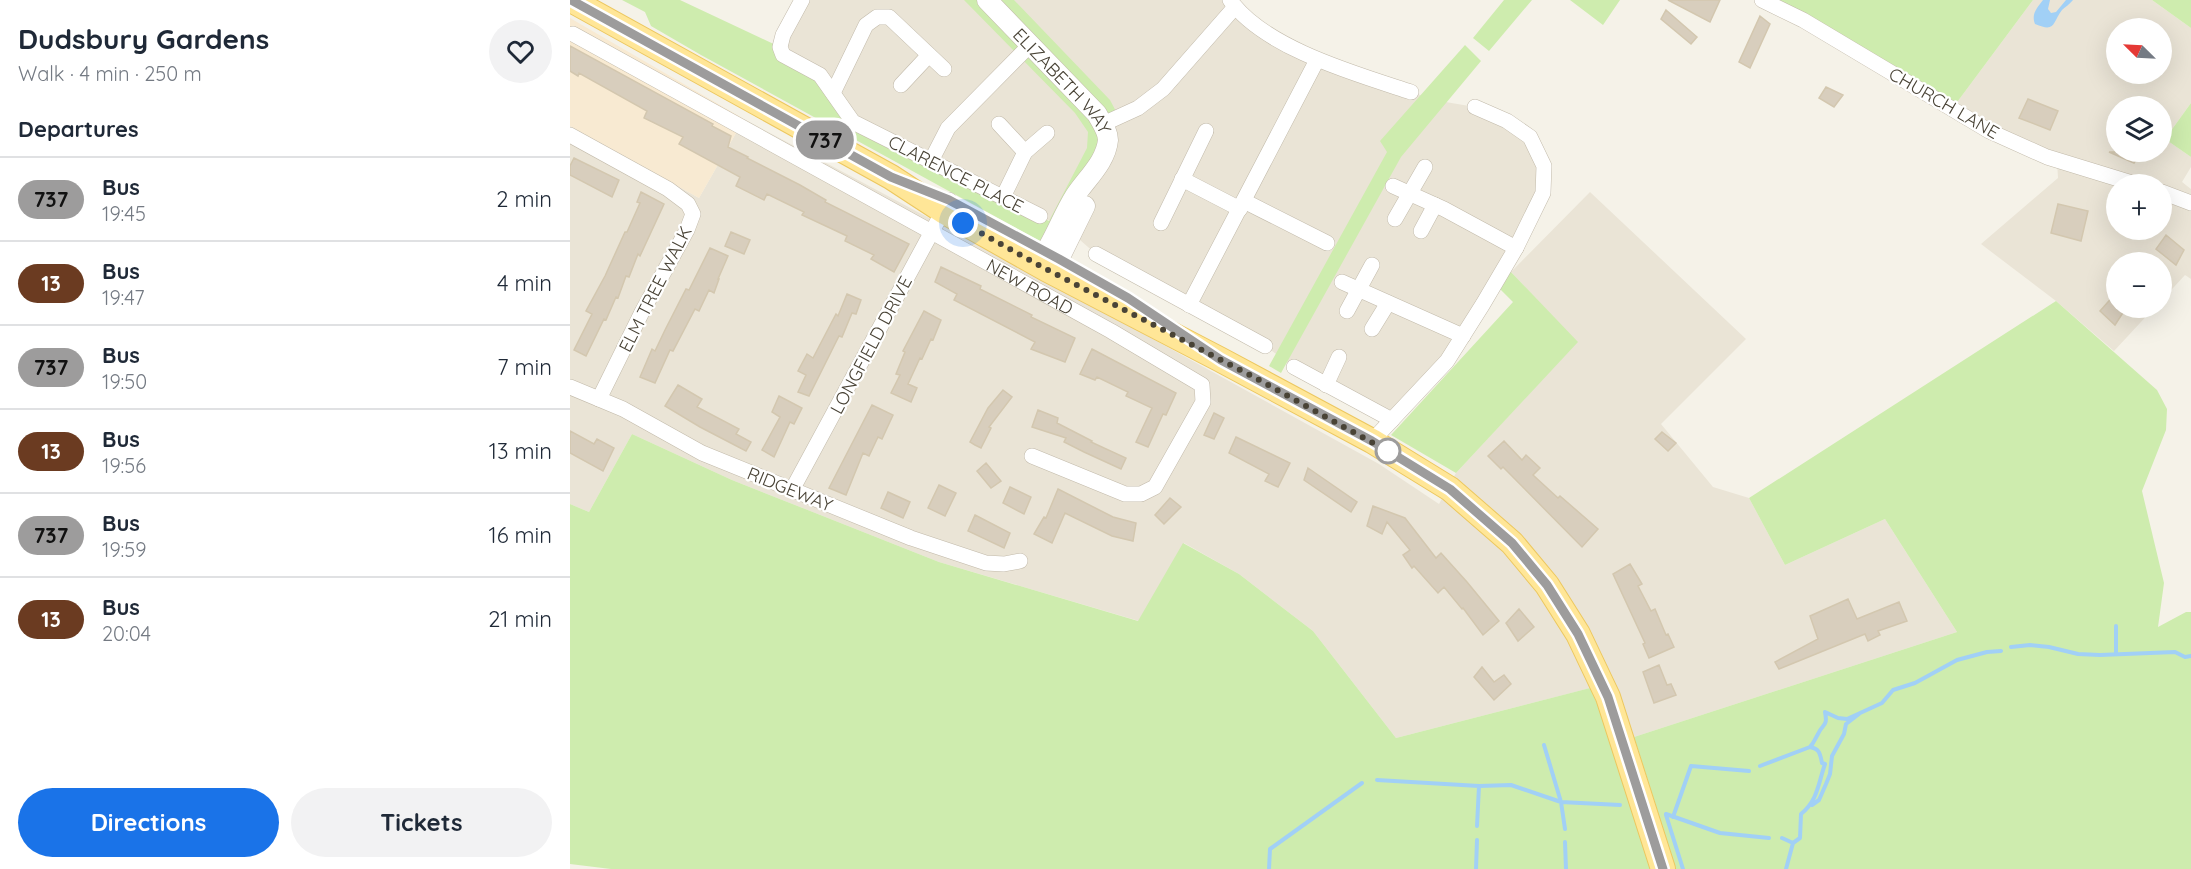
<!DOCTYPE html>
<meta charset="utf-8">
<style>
:root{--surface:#fff;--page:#f2f2f3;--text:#1f2937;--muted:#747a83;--line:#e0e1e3;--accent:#1a73e8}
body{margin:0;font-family:Quicksand,sans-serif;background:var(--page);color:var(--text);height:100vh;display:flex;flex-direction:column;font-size:22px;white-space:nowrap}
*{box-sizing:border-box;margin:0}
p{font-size:20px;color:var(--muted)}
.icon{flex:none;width:33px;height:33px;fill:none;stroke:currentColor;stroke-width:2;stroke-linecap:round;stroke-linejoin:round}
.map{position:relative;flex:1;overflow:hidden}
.details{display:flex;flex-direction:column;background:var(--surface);width:570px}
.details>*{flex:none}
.badge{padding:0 12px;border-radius:20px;font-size:21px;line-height:39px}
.needle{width:39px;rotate:294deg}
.fabs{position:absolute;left:1536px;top:18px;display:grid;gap:12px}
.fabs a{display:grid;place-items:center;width:66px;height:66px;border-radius:50%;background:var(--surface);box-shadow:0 6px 24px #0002;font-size:30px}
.you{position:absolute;width:30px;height:30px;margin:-15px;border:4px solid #fff;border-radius:50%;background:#1a73e8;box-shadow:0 0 0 9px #1a73e833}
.map>.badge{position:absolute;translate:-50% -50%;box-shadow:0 0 0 3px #fff}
h2{padding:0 18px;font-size:22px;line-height:54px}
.round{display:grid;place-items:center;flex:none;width:63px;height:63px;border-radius:32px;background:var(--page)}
.summary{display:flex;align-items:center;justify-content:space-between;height:102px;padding:0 18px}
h1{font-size:28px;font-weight:700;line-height:45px}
.action{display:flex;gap:12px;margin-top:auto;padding:12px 18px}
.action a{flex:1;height:69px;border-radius:36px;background:var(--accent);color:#fff;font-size:24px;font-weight:700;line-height:69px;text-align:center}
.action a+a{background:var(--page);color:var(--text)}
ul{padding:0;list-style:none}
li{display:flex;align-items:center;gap:18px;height:84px;padding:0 18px;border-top:2px solid var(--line)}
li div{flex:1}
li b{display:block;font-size:22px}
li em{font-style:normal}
li .badge{min-width:66px;font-weight:700;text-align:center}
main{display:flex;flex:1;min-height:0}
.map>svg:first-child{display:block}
.residential{fill:#eae4d6;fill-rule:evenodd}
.commercial{fill:#f8ead2}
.green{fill:#ceecae}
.water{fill:#a1d0f6}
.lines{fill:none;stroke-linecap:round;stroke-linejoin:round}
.stream{stroke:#a1d0f6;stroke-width:4}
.building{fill:#d8cebd;stroke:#d3c7af;stroke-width:1.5}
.minor-casing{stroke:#c2baaa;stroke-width:16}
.tertiary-casing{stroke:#c2baaa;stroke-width:21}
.primary-casing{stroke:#ecc75f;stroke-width:26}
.minor{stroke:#fff;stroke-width:15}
.tertiary{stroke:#fff;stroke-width:20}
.primary{stroke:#ffe697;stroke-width:24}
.line-casing{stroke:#fff;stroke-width:14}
.line{stroke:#9d9c9c;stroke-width:9}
.walk{stroke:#494336;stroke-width:6;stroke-dasharray:0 10.8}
.stop-dot{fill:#fff;stroke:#9d9c9c;stroke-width:3}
.labels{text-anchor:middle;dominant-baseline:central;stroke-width:4.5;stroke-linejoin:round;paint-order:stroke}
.street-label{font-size:18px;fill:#494336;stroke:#fff}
</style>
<main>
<section class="details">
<div class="summary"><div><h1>Dudsbury Gardens</h1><p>Walk · 4 min · 250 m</p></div><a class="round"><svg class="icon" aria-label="heart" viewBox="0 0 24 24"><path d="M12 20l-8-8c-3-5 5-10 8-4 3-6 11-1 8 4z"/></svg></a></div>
<h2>Departures</h2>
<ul>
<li><span class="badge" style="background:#9d9c9c;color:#111">737</span><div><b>Bus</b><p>19:45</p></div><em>2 min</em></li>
<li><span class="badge" style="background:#6b3b21;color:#fff">13</span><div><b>Bus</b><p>19:47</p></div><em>4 min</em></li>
<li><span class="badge" style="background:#9d9c9c;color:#111">737</span><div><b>Bus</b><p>19:50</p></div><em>7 min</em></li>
<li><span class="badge" style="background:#6b3b21;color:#fff">13</span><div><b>Bus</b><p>19:56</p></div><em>13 min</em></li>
<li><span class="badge" style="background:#9d9c9c;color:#111">737</span><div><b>Bus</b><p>19:59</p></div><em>16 min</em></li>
<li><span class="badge" style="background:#6b3b21;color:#fff">13</span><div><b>Bus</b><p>20:04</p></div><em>21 min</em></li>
</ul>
<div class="action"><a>Directions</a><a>Tickets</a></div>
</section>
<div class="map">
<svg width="1621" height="869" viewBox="0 0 1621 869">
<rect width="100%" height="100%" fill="#f5f2e8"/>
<path class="residential" d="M232 0H660L682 24 841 92 864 100 905 107 960 137 973 193 913 304 822 420 724 367 695 346 526 254 502 233 519 197 524 173 490 226 283 122 213 55Z
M1463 0H1582L1621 28V103L1595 139 1621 157V167L1612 182 1621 189V279L1615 275 1592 300V262H1546V308H1584L1544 351 1486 301 1411 244 1488 178 1487 161 1382 109ZM1546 28H1592V74H1546ZM1546 106H1592V152H1546ZM1546 184H1592V230H1546Z
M174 119 505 296 809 464 869 504 886 473 1007 342 941 272 1020 192 1176 339 1091 424 1143 487 1179 498 1215 565 1315 519 1387 632 1064 737 1044 682 826 738 743 631 669 574 614 543 569 621 369 562 162 480 62 434 19 512 0 504V126L129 198Z"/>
<path class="commercial" d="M0 18 174 119 129 198 0 126Z"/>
<path class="green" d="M52 0H110L210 47 250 75 283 122 479 221 517 148 518 132 505 113 394 0H444L540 100 549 117 537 133 479 246 131 55 81 26 75 12Z
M934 0H962L919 51 903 38Z
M1000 0H1050L1033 25Z
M1192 0H1463L1382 109Z
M1582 0H1621V28Z
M895 45 911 61 831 157 711 373 699 366 817 152 810 141Z
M1621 103V157L1595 139Z
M941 272 1008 342 886 473 821 435 943 302 928 287Z
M1486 301 1587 390 1597 409 1596 430 1572 491 1594 583 1588 627 1616 612H1621V869H1106L1064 737 1387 632 1315 519 1215 565 1179 498Z
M62 434 162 480 369 562 568 621 613 543 669 574 743 631 826 738 1020 688 1037 725 1084 869H41L0 864V504L19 512Z"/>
<path class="water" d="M1473 0H1480L1478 9 1481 13 1486 12 1496 0H1503C1500 4 1495 7 1492 10 1482 23 1486 33 1465 24 1461 14 1467 8 1473 0Z"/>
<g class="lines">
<path class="stream" d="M1546 626V654
M1441 647 1460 645 1479 647 1508 654 1530 655 1605 652 1615 657 1621 656
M974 745 991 802 995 829
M1240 747C1244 743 1245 739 1248 734 1253 723 1258 727 1255 712L1268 718 1277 719 1312 703 1323 690 1345 683 1387 660 1417 652 1431 651
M1190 766 1240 747C1250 749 1250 754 1252 763L1255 764C1248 784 1248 800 1231 814L1230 838 1223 843
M807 780 909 786 941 785 991 802 1050 805
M1242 805 1249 800 1256 784 1260 774 1262 756 1274 734 1276 724 1289 714
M1096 814 1150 833 1199 838
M1096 815 1113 869
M1103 817 1121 766 1179 771
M907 826 909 786
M1212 838 1223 843 1216 869
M995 842 996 869
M699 869 700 849 792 783
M906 869 907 840"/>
</g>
<path class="building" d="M1098 0H1150L1140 22Z
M1096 10 1127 37 1121 44 1091 19Z
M1190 16 1200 24 1180 68 1169 62Z
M0 46 143 124 142 126 161 136 158 147 178 157 177 158 230 185 256 200 255 202 339 244 324 272 301 259 304 255 275 241 277 236 232 215 234 212 197 194 194 200 166 186 170 177 109 144 113 137 74 118 77 111 9 73 8 76 0 71Z
M1256 87 1273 95 1264 107 1249 98Z
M1458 99 1488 111 1480 130 1449 118Z
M1539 152H1571L1564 163Z
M4 158 49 180 42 197 0 175V166Z
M71 192 94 204 70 256 68 254 59 277 56 276 48 298 46 297 36 320 34 319 16 356 4 350 22 314 16 311 35 276 55 232H57L70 203 67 202Z
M1488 204 1518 211 1511 241 1481 233Z
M161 232 180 240 174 254 155 246Z
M1596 235 1614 250 1606 265 1586 249Z
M140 248 158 256 148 279H149L144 293 139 290 129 311 125 309 103 351 100 350 85 383 70 377 82 349 85 351 95 330 116 289 119 290Z
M371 267 411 286 410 289 462 315 461 317 505 338 495 362 461 349 465 342 384 300 387 294 365 282Z
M1546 293V308H1556L1545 325 1530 311Z
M277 294 291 300 286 314 282 313 272 337 269 336 239 396 228 392 236 375 228 371 237 354 243 358 266 314 268 316Z
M354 311 371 320 363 340 361 339 352 359 350 358 338 384 347 388 341 402 321 393 330 375 326 374 335 352 333 351Z
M522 349 606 393 596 415 593 414 578 447 566 442 582 408 556 396 558 392 527 377 525 380 510 374Z
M108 385 132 399 127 407 169 429 166 434 181 442 176 451 130 427 95 406Z
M433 390 442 397 419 427 421 428 411 448 405 445 400 442 418 408Z
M209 396 232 408 224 424 220 422 204 457 192 450 210 417 202 412Z
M302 405 323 415 312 439 308 437 299 456 293 453 276 495 259 488Z
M468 410 488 418 487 423 522 441 521 442 556 458 551 469 514 452 494 442 496 438 462 427Z
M644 413 654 418 644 439 634 435Z
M0 431 24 444 27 439 44 448 33 471 0 453Z
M1092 432 1106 443 1098 451 1085 439Z
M666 437 720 463 708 487 695 481 699 474 659 453Z
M934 441 952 460 956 455 970 468 963 475 988 498 990 496 1028 529 1012 547 933 467 931 469 918 456Z
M416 463 431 481 421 488 407 471Z
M738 468 787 502 781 512 734 480Z
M369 485 386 493 375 516 358 508Z
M440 487 461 497 454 514 433 503Z
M488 489 543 517 566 523 563 541 542 536 495 513 482 543 464 534 474 517 476 518Z
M318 492 340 502 333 518 311 508Z
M600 498 611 507 594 524 585 515Z
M803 506 835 518 866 558 871 553 897 582 929 621 913 635 893 608 892 609 874 587 868 593 844 566 842 568 833 555 840 550 817 522 812 534 797 526Z
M405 515 440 533 434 548 398 531Z
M1060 564 1072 584 1068 586 1081 611 1085 609 1096 635 1098 634 1104 647 1079 658 1073 644 1075 643 1043 574Z
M1278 599 1287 619 1329 602 1337 621 1308 631 1310 635 1298 641 1295 634 1209 669 1205 662 1248 639 1240 616Z
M949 609 964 627 948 641 936 623Z
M1089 665 1097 685 1101 684 1106 695 1084 703 1073 672Z
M912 667 924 682 934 675 941 684 924 700 904 677Z"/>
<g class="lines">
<g class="minor-casing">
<g id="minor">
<path d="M232 0 213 35 210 47 213 55 250 75 283 122 470 216"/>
<path d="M660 0C694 48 786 74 841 92"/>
<path d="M1192 0 1233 20 1419 131 1477 157 1565 184"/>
<path id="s1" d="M3 34 541 331 632 385 633 402 585 487 571 494H555L462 456"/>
<path d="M331 85 359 55"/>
<path d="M263 93 296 25 307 17H319L374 69"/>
<path d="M429 124 455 152"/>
<path d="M533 124 568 108 593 89 665 7"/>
<path d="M0 135 98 189 118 204 123 214 117 230 72 312 29 399"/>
<path d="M361 161 378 128 460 45"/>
<path d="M612 179 670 209"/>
<path d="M823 186 874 209 946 248"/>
<path d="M1592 192 1621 203"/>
<path d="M433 197 455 152 477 133"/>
<path d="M674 201 757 243"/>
<path d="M825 219 855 167"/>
<path d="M591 223 636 131"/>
<path d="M851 231 865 205"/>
<path d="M526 254 695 346"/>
<path d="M772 282 893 336"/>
<path d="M619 305 747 60"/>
<path d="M777 311 802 265"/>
<path d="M802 329 818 303"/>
<path d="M724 367 822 420"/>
<path d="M756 385 769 357"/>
<path d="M0 387 53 409 132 453 341 538 416 563 434 564 450 561"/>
<path d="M802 441 877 361 913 304 946 248 973 193 974 166 960 137 937 121 905 107"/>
<path d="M222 490 379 200"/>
</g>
</g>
<g class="tertiary-casing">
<g id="tertiary">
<path id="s2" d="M417 0 527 114C531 122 538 131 538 140 536 162 516 179 505 196 495 212 488 230 479 246L477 252 476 269"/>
<path d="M476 269 489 259 515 206"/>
</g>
</g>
<g class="primary-casing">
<path id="primary" d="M1 0 321 177 373 211 476 269 651 360 802 441 880 489 942 543 977 585 1008 634 1038 697 1093 869"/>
</g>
<use href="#minor" class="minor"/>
<use href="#tertiary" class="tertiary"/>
<use href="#primary" class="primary"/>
</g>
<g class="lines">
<g class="line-casing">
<path id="line" d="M1 0 321 177 379 200 489 259 558 298 651 360 802 441 880 489 942 543 977 585 1008 634 1038 697 1093 869"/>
</g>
<use href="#line" class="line"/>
<path class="walk" d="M393 223 476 269 680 375 821 453 818 451"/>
</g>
<circle class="stop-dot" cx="818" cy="451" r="12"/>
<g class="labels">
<g class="street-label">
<text stroke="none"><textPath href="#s2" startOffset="111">ELIZABETH WAY</textPath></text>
<text transform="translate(1374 103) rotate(30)">CHURCH LANE</text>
<text transform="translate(386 174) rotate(27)">CLARENCE PLACE</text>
<text stroke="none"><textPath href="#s1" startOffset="522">NEW ROAD</textPath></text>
<text transform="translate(85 289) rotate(-63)">ELM TREE WALK</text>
<text transform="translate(301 345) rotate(-62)">LONGFIELD DRIVE</text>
<text transform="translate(220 489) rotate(22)">RIDGEWAY</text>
</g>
</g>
</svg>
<div class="fabs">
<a><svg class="needle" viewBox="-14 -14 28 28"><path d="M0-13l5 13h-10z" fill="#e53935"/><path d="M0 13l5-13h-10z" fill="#747a83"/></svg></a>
<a><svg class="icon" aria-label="layers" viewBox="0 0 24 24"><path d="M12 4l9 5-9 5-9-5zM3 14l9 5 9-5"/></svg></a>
<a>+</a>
<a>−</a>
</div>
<div class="you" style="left:393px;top:223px"></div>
<b class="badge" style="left:255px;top:140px;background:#9d9c9c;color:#111">737</b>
</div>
</main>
